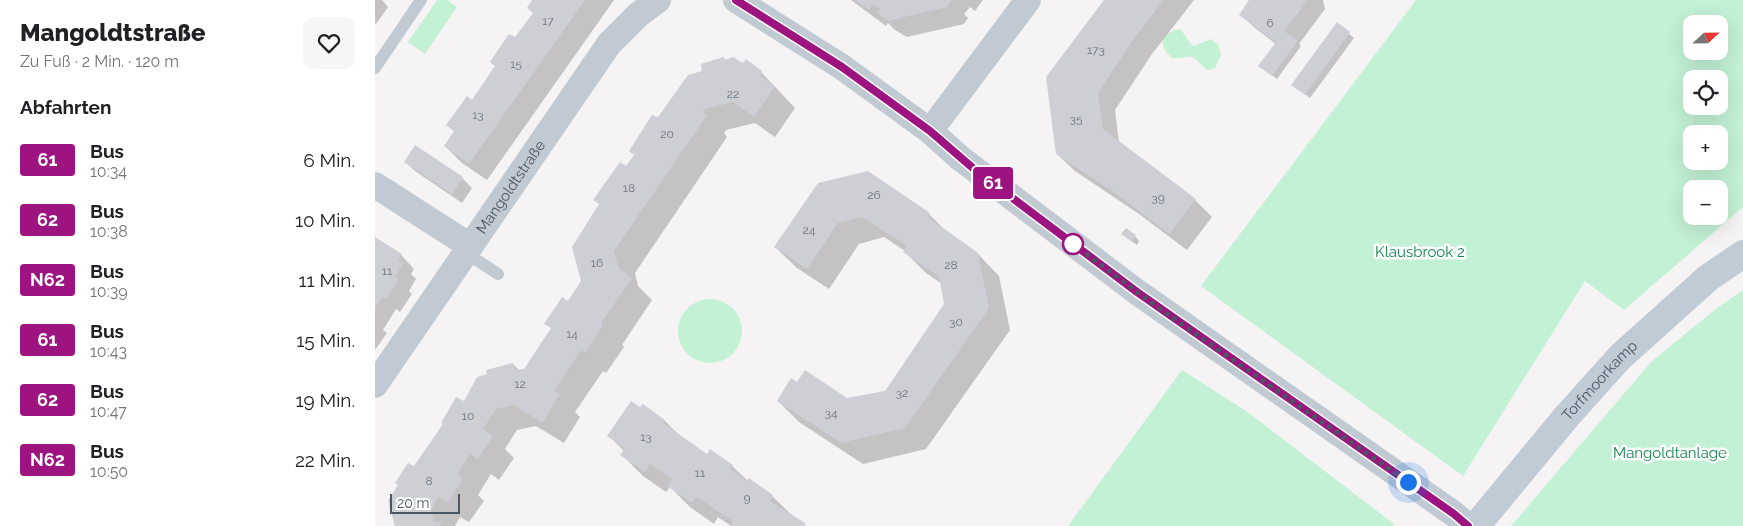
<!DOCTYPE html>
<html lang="de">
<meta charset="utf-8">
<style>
:root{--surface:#fff;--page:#f6f6f6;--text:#202124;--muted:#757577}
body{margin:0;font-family:Raleway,sans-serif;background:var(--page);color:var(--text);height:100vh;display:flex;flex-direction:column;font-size:19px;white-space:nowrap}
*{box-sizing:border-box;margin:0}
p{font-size:16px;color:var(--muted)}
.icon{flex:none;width:28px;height:28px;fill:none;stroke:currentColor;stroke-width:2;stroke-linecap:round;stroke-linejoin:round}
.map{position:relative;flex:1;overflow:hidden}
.sheet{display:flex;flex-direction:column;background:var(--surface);width:375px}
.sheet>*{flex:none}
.badge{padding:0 10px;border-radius:4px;font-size:18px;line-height:32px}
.needle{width:32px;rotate:68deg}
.controls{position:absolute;left:1308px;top:15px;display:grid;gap:10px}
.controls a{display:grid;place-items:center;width:45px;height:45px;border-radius:10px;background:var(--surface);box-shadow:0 5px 20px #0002;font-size:25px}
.scale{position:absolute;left:15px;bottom:12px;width:70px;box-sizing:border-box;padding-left:5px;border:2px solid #4a5661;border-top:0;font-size:14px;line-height:18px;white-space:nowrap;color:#4a5661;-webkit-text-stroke:4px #fff;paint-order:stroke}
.you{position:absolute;width:25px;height:25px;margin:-12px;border:4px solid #fff;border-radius:50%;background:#1a73e8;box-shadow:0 0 0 8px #1a73e833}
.map>.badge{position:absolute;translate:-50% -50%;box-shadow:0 0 0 2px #fff}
h2{padding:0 20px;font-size:19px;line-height:45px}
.round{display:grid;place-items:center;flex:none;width:52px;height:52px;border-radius:10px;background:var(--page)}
.summary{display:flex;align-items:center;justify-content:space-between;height:85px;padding:0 20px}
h1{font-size:24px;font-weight:800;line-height:38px}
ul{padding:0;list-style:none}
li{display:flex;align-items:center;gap:15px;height:60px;padding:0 20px}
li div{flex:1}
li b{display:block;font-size:19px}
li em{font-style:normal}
li .badge{min-width:55px;font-weight:700;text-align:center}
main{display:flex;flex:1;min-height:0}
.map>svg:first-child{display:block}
.green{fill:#c3f1d5;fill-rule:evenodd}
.shadow{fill:#0003}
.building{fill:#cdcfd5}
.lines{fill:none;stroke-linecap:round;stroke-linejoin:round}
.lane{stroke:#c1cad2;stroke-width:12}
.street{stroke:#c1cad2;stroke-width:26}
.secondary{stroke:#c1cbd6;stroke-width:28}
.line-casing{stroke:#fff;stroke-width:11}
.line{stroke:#9d1380;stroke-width:8}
.walk{stroke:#4a5661;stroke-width:5;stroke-dasharray:0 9}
.stop-dot{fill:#fff;stroke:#9d1380;stroke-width:2.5}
.labels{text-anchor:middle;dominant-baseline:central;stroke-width:5;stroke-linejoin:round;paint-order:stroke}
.number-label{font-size:12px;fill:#6b747e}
.street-label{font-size:15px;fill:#4a5661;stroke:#fff}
.park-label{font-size:15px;fill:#17864f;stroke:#fff}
</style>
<main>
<section class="sheet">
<div class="summary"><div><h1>Mangoldtstraße</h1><p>Zu Fuß · 2 Min. · 120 m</p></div><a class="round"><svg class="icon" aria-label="heart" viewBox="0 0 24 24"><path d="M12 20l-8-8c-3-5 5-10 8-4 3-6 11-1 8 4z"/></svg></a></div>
<h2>Abfahrten</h2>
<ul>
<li><span class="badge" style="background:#9d1380;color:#fff">61</span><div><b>Bus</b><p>10:34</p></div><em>6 Min.</em></li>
<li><span class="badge" style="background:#9d1380;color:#fff">62</span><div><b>Bus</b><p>10:38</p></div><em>10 Min.</em></li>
<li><span class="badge" style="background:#9d1380;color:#fff">N62</span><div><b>Bus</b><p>10:39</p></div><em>11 Min.</em></li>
<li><span class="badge" style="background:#9d1380;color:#fff">61</span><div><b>Bus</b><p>10:43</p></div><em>15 Min.</em></li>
<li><span class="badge" style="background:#9d1380;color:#fff">62</span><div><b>Bus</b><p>10:47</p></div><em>19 Min.</em></li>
<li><span class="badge" style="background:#9d1380;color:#fff">N62</span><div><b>Bus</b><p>10:50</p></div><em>22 Min.</em></li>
</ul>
</section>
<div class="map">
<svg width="1368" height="526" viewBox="0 0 1368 526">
<rect width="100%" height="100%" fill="#f5f3f3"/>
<path class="green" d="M62 0H72L82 7 50 54 33 42Z
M1041 0H1368V207L1249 310 1210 281 1088 476 826 286ZM1316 24H1344V51H1316ZM1316 79H1344V106H1316ZM1316 134H1344V161H1316ZM1316 189H1344V216H1316Z
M805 29C810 34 813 43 819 46L836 39 844 46 846 55 840 68 833 70C827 67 823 59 817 57 815 56 802 59 797 58L791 52 787 43C791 33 795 31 805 29Z
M1368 290V526H1136L1276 362 1342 308Z
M303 331a32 32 0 1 1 64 0a32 32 0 1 1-64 0Z
M807 370 871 411 1019 524 1018 526H693Z"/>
<path class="shadow" d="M0 0H7L13 7 1 24 0 23Z
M159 0H239L112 180 87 163 70 146 80 132 73 125 97 101 159 13Z
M476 0H608L600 11 595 7 589 14 593 18 589 24 532 37 520 30 513 23 511 26Z
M731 0H819L777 54 740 110 744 143 820 200 837 217 812 250 764 214 700 171 682 154Z
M875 0H948L950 9 924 44 926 46 902 79 890 70 901 44 880 28 866 15Z
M962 24 979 38 935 98 923 89Z
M348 58 351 61 386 72 420 108 400 137 380 123 351 130 349 133 352 137 260 273 263 286 277 300 247 345 249 347 231 373 228 371 200 412 205 417 189 443 161 426 142 430 130 449 139 458 124 480 116 474 103 495 109 501 94 522 85 517 80 526H21L40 468 89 402 138 364 144 370H150L177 329 171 323 194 303 208 282 225 205 220 200 252 168 284 119 328 72Z
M41 147 87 178 97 188 87 203 40 171 31 162Z
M492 172 554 214 574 234 603 254 624 276 635 330 551 449 488 464 424 422 403 401 422 384 472 399 511 392 570 305 567 284 551 273 530 252V251L509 237 484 244 454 289 422 268 400 247Z
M760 236 764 241 762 245 752 238Z
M0 238 26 255 39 269 36 274 41 279 34 291 37 294 25 312 21 309 8 330 12 333 0 350Z
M290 421 306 437 332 455 357 466 373 481 397 496 419 517 430 526H356L343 517 339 524 315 507 295 487 291 492 268 476 247 455 249 451 234 436Z"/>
<path class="building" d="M157 0H210L94 164 69 146 79 131 71 125 92 96 97 100 120 66 115 62 134 34 140 37 158 13 152 8Z
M480 0H577L572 7 513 21 502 13 505 9 498 4 494 10Z
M729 0H789L760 37 723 93 728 129 821 199 794 234 746 197 681 154 671 77Z
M874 0H933L909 31 923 41 897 76 883 66 901 42 864 15Z
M962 22 975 32 930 95 916 85Z
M349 57 350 60 358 57 368 63 371 59 387 71 385 76 400 86 379 117 358 102 330 109 328 112 332 115 239 251 243 267 257 278 226 323 228 325 210 353 206 350 179 391 185 394 167 423 139 405 121 409 108 429 118 436 103 459 95 454 82 474 88 479 73 502 63 497 56 511 59 522 65 521 66 526H20L13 501 23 485 20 483 33 463 39 466 68 424 66 423 81 397 89 401 102 377 112 374 111 370 138 363 140 370 149 369 176 328 169 324 187 297 193 301 206 281 197 247 224 204 218 200 245 162 251 166 259 155 254 151 277 115 283 117 313 75 327 71 326 64Z
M40 145 88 177 77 194 29 162Z
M493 171 555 213 553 217 603 253 614 308 530 428 466 443 402 401 416 378 422 382 430 370 472 398 510 391 569 304 564 277 528 252 532 246 487 217 463 223 432 269 399 247 443 183Z
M751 228 761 235 756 241 746 234Z
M0 237 27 254 23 260 28 264 20 277 24 279 17 290 11 299 7 297 0 308Z
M256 401 265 407 268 404 290 420 288 423 332 454 335 449 358 465 355 469 371 481 374 478 398 495 395 501 430 523V526H356L358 521 322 497 317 503 292 486 297 479 275 464 270 472 245 455 250 448 232 436Z"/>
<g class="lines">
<path class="lane" d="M0 68 46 0
M91 253 123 274"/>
<g class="street">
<path d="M361 0 467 67 555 131 585 158 762 292 1079 514 1093 526"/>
<path d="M555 131 653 0"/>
<path d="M0 185 95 246"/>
<path id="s1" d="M0 385 234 44 263 15 283 0"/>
</g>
<path class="secondary" id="s2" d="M1101 526 1192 416 1245 357 1333 278 1368 254"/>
</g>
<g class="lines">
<g class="line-casing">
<path id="line" d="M361 0 467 67 555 131 599 169 762 292 1079 514 1093 526"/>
</g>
<use href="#line" class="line"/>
<path class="walk" d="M698 244 781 306 1033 482"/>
</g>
<circle class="stop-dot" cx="698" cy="244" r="10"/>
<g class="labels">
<g class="number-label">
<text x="173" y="21">17</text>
<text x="895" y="23">6</text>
<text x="721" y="50">173</text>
<text x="141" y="64">15</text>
<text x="358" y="94">22</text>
<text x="103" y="115">13</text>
<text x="701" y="119">35</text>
<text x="292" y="134">20</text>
<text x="254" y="188">18</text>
<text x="499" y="195">26</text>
<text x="783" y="198">39</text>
<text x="434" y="230">24</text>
<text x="222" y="263">16</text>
<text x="576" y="265">28</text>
<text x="12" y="271">11</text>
<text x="581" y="322">30</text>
<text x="197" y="334">14</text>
<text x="145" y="384">12</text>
<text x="527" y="393">32</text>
<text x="456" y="413">34</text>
<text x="93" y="416">10</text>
<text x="271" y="437">13</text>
<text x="325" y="473">11</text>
<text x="54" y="481">8</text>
<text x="372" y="498">9</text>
</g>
<g class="street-label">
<text stroke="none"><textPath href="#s1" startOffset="240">Mangoldtstraße</textPath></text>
<text stroke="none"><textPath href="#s2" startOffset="191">Torfmoorkamp</textPath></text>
</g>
<g class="park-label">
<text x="1045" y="252">Klausbrook 2</text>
<text x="1295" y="453">Mangoldtanlage</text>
</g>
</g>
</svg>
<div class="controls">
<a><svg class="needle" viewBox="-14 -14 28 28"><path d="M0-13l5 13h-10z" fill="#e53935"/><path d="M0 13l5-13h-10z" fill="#757577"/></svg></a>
<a><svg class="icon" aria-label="locate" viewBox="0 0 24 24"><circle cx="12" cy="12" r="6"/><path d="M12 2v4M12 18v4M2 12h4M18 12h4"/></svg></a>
<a>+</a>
<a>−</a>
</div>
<div class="scale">20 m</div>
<div class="you" style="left:1033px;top:482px"></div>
<b class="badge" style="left:618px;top:183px;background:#9d1380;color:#fff">61</b>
</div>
</main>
